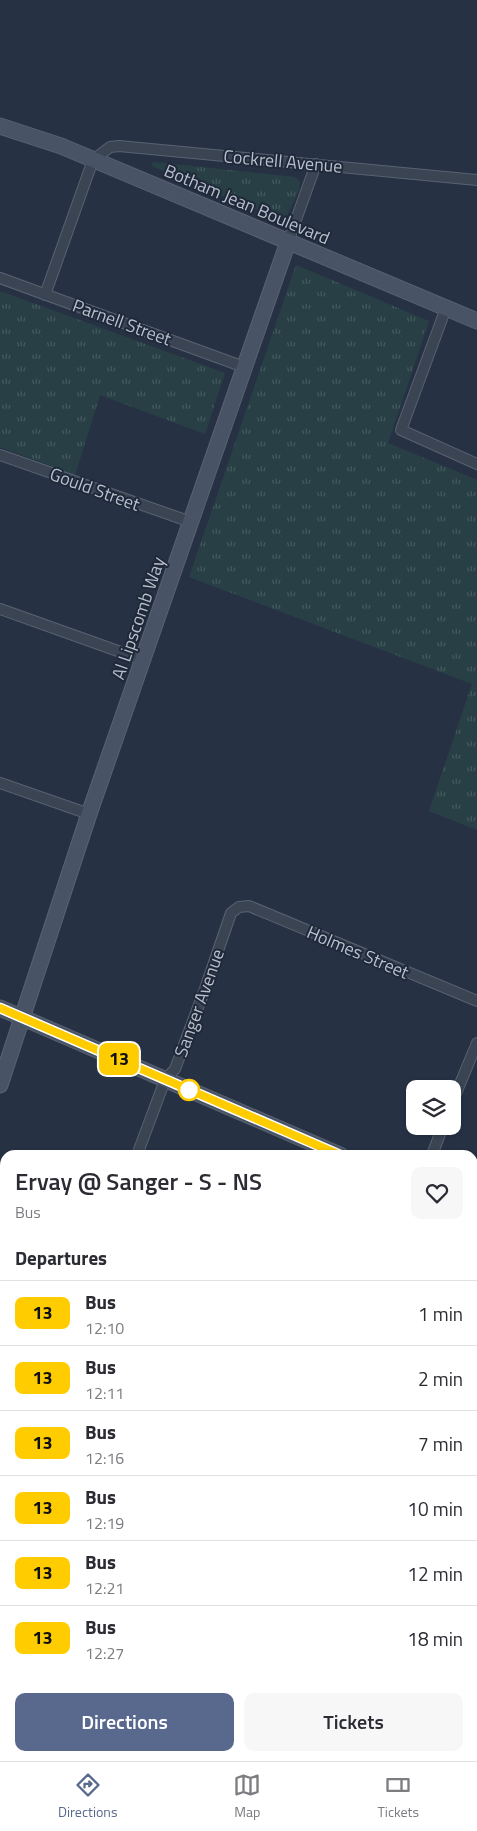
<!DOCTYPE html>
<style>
:root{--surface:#fff;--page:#f7f7f7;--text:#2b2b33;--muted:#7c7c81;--line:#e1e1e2;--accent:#58698d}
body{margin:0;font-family:"Titillium Web",sans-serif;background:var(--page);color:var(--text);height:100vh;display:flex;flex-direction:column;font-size:19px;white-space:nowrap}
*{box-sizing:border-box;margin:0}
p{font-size:16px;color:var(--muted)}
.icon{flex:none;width:28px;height:28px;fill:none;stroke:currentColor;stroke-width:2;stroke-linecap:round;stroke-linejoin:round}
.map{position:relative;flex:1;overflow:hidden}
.drawer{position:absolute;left:0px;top:1150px;width:478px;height:611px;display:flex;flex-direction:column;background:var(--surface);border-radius:15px 15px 0 0;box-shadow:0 1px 4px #0004}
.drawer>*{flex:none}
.badge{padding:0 10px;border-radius:8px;font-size:18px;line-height:32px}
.controls{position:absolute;left:406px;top:1080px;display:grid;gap:10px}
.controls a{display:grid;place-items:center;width:55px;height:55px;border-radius:10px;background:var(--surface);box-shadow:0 1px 4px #0004;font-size:25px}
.map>.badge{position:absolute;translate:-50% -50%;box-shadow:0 0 0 2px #fff}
h2{padding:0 15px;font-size:19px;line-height:45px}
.round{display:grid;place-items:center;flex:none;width:52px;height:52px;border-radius:10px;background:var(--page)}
.headline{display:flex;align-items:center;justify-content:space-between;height:85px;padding:0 15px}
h1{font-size:24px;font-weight:600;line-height:38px}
.cta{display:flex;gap:10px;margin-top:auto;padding:10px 15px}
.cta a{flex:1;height:58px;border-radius:10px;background:var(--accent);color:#fff;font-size:20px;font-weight:600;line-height:58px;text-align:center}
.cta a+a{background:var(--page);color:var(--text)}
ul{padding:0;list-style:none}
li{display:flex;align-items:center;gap:15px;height:65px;padding:0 15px;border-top:1px solid var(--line)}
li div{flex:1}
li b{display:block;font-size:19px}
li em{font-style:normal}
li .badge{min-width:55px;font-weight:700;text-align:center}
.dock{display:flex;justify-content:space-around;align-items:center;height:70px;border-top:1px solid var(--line);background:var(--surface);font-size:14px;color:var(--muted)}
.dock a{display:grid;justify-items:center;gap:2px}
.dock .on{color:var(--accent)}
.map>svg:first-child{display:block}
.grass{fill:url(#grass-tufts)}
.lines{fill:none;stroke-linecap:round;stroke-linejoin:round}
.street-casing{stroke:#596271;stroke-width:12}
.secondary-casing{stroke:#596271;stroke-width:17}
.primary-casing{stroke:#444d5d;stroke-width:18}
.street{stroke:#3a4453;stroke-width:10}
.secondary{stroke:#485366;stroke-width:15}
.primary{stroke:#596373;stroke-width:16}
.line-casing{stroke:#fff;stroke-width:11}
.line{stroke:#fc0;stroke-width:8}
.stop-dot{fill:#fff;stroke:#fc0;stroke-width:2.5}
.labels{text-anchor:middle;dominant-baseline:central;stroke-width:4;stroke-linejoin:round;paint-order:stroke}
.street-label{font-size:18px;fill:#b8bfcd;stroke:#1f2939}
</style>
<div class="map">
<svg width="477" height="1761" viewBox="0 0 477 1761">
<defs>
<pattern id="grass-tufts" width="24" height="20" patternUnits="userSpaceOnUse" patternTransform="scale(1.25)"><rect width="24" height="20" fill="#284045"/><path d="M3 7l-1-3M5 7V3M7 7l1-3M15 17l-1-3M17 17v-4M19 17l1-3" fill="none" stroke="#455a5f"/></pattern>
</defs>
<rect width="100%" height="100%" fill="#263244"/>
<path class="grass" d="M154 162 295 177 300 182 299 190 285 220 283 221 154 167 151 164Z
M296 265 429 321 388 443 477 480V830L429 811 472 684 189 577Z
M0 291 225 373 205 434 100 395 75 475 0 447Z"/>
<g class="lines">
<g class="street-casing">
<path id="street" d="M288 242 316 164
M0 278 244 367
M45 295 93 160 110 147 119 146 477 180
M446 308 401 430 477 464
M0 455 191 522
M0 609 143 660
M0 783 89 814
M452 1103 477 1043
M137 1155 165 1080 175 1069 206 986 231 913 239 907 249 906 477 1001
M432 1155 443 1126
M0 1304 5 1307
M14 1761 17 1756"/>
</g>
<g class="secondary-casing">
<path id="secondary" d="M0 126 61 146 477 321
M0 1008 340 1155
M0 1085 89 814 288 242
M472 1211 477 1213
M0 1479 5 1481
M472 1733 477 1735"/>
</g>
<g class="primary-casing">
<path id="primary" d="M0 1659 5 1661
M0 1681 5 1683
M143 1756 152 1761
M182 1756 191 1761"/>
</g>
<use href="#street" class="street"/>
<use href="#secondary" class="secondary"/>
<use href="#primary" class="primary"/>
</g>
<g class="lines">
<g class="line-casing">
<path id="line" d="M0 1008 340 1155"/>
</g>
<use href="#line" class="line"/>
</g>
<circle class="stop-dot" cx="189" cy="1090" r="10"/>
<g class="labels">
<g class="street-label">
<text transform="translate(283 161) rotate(5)">Cockrell Avenue</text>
<text transform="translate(247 204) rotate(23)">Botham Jean Boulevard</text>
<text transform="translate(122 322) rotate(20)">Parnell Street</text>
<text transform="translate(95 489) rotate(20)">Gould Street</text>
<text transform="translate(138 618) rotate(-71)">Al Lipscomb Way</text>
<text transform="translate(358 952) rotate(23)">Holmes Street</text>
<text transform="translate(199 1003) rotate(-70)">Sanger Avenue</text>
</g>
</g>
</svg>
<div class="controls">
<a><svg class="icon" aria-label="layers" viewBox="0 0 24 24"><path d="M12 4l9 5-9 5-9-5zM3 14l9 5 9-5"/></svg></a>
</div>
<b class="badge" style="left:119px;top:1059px;background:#fc0;color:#111">13</b>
<section class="drawer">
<div class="headline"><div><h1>Ervay @ Sanger - S - NS</h1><p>Bus</p></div><a class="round"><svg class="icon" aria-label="heart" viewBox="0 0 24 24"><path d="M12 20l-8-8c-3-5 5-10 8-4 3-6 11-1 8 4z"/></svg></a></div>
<h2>Departures</h2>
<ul>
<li><span class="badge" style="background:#fc0;color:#111">13</span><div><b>Bus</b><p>12:10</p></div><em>1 min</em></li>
<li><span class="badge" style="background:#fc0;color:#111">13</span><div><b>Bus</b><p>12:11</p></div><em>2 min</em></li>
<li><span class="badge" style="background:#fc0;color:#111">13</span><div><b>Bus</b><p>12:16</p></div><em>7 min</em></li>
<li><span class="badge" style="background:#fc0;color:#111">13</span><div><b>Bus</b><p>12:19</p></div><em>10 min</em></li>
<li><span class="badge" style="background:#fc0;color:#111">13</span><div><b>Bus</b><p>12:21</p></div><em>12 min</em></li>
<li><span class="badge" style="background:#fc0;color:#111">13</span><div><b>Bus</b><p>12:27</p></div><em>18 min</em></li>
</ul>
<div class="cta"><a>Directions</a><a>Tickets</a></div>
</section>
</div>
<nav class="dock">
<a class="on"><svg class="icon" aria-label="directions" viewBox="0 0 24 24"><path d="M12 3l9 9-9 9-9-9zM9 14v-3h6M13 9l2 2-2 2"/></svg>Directions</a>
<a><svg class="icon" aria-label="map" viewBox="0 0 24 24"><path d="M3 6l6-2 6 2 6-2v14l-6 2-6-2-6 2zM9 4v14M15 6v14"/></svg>Map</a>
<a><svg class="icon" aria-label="tickets" viewBox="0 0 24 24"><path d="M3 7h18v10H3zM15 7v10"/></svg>Tickets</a>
</nav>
